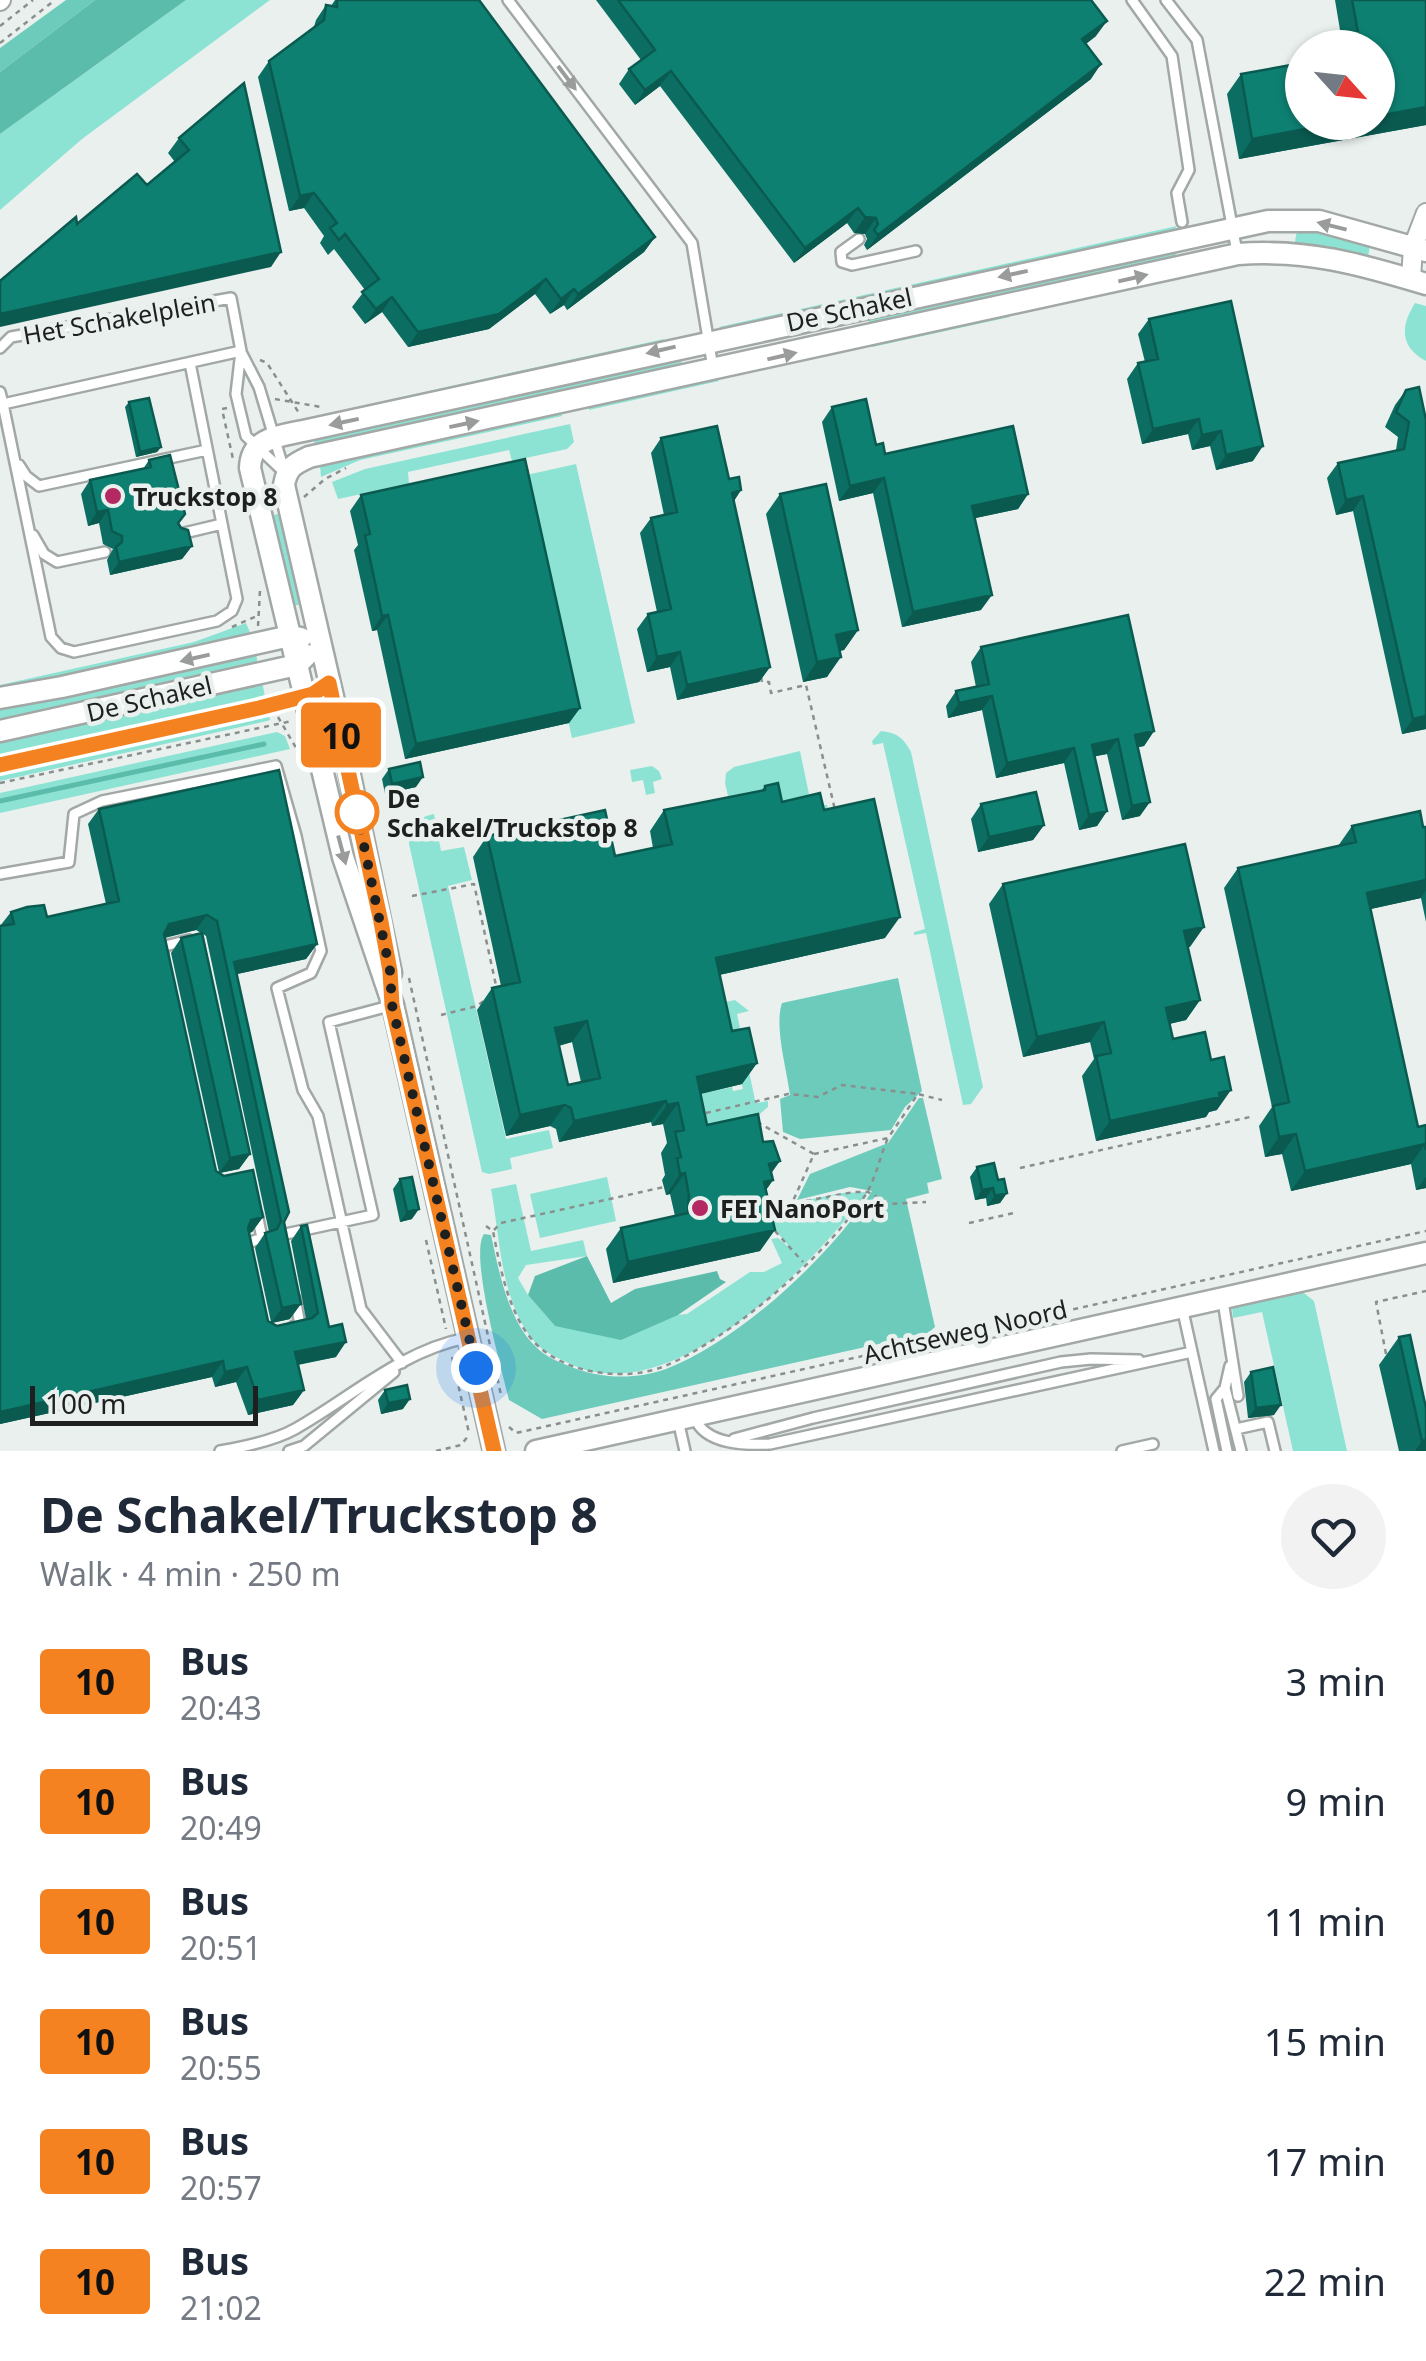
<!DOCTYPE html>
<meta charset="utf-8">
<style>
:root{--surface:#fff;--page:#f2f2f3;--text:#1f2937;--muted:#747a83}
body{margin:0;font-family:"Noto Sans",sans-serif;background:var(--page);color:var(--text);height:100vh;display:flex;flex-direction:column;font-size:38px;white-space:nowrap}
*{box-sizing:border-box;margin:0}
p{font-size:32px;color:var(--muted)}
.icon{flex:none;width:55px;height:55px;fill:none;stroke:currentColor;stroke-width:2;stroke-linecap:round;stroke-linejoin:round}
.map{position:relative;height:1451px;overflow:hidden}
.side{display:flex;flex-direction:column;background:var(--surface);flex:1}
.side>*{flex:none}
.badge{padding:0 20px;border-radius:8px;font-size:35px;line-height:65px}
.needle{width:65px;rotate:117deg}
.tools{position:absolute;left:1285px;top:30px;display:grid;gap:20px}
.tools a{display:grid;place-items:center;width:110px;height:110px;border-radius:50%;background:var(--surface);box-shadow:0 2px 8px #0004;font-size:50px}
.scale{position:absolute;left:30px;bottom:25px;width:228px;box-sizing:border-box;padding-left:10px;border:5px solid #1e2020;border-top:0;font-size:28px;line-height:35px;white-space:nowrap;color:#1e2020;-webkit-text-stroke:8px #e9f0ee;paint-order:stroke}
.you{position:absolute;width:50px;height:50px;margin:-25px;border:8px solid #fff;border-radius:50%;background:#1a73e8;box-shadow:0 0 0 15px #1a73e833}
.map>.badge{position:absolute;translate:-50% -50%;box-shadow:0 0 0 5px #fff}
.round{display:grid;place-items:center;flex:none;width:105px;height:105px;border-radius:52px;background:var(--page)}
.head{display:flex;align-items:center;justify-content:space-between;height:170px;padding:0 40px}
h1{font-size:48px;font-weight:700;line-height:75px}
ul{padding:0;list-style:none}
li{display:flex;align-items:center;gap:30px;height:120px;padding:0 40px}
li div{flex:1}
li b{display:block;font-size:38px}
li em{font-style:normal}
li .badge{min-width:110px;font-weight:700;text-align:center}
.map>svg:first-child{display:block}
.green{fill:#8de3d3}
.forest{fill:#6ccbbb}
.water{fill:#5cbcac}
.lines{fill:none;stroke-linecap:round;stroke-linejoin:round}
.stream{stroke:#5cbcac;stroke-width:5}
.service-casing{stroke:#a2a8a6;stroke-width:14}
.minor-casing{stroke:#a2a8a6;stroke-width:22}
.tertiary-casing{stroke:#a2a8a6;stroke-width:25}
.path{stroke:#8a8f8e;stroke-width:2.5;stroke-dasharray:5 5;stroke-linecap:butt}
.service{stroke:#fff;stroke-width:9}
.minor{stroke:#fff;stroke-width:18}
.tertiary{stroke:#fff;stroke-width:20}
.wall{fill:#0c6e62;fill-rule:evenodd}
.shaded-wall{fill:#0a5a50}
.building{fill:#0e8072;stroke:#0a5a50;stroke-width:2.5;fill-rule:evenodd}
.oneway{fill:#9a9b9b}
.line-casing{stroke:#fff;stroke-width:22}
.line{stroke:#f58220;stroke-width:15}
.walk{stroke:#1e2020;stroke-width:10;stroke-dasharray:0 18}
.poi-dot{fill:#b42962;stroke:#e9f0ee;stroke-width:4}
.stop-dot{fill:#fff;stroke:#f58220;stroke-width:5}
.labels{text-anchor:middle;dominant-baseline:central;stroke-width:9;stroke-linejoin:round;paint-order:stroke}
.street-label{font-size:25px;fill:#1e2020;stroke:#e9f0ee}
.poi-label{font-size:25px;font-weight:bold;fill:#1e2020;stroke:#e9f0ee;text-anchor:start}
.stop-label{font-size:25px;font-weight:bold;fill:#1e2020;stroke:#e9f0ee;text-anchor:start}
</style>
<div class="map">
<svg width="1426" height="1451" viewBox="0 0 1426 1451">
<rect width="100%" height="100%" fill="#e9f0ee"/>
<path class="green" d="M186 0H270L82 139 0 210V134Z
M1177 226 1174 230 724 330 719 327Z
M1297 230 1326 233 1370 245 1368 257 1295 242Z
M1174 247 1177 260 869 324 868 317Z
M1415 303 1426 306V361C1400 347 1400 327 1415 303Z
M1007 314 1010 317 872 347 871 344Z
M664 339 662 343 369 408 366 405Z
M680 359 682 365 316 450 313 437Z
M715 378 719 381 589 410 588 406Z
M561 412 562 416 360 460 321 477 320 465Z
M570 424 574 442 567 449 512 461 509 450 408 472 409 484 338 499 332 482 365 469Z
M576 464 635 723 572 738 513 478Z
M282 513 302 604 289 607 269 516Z
M246 623 252 637 43 683 1 688 0 685 194 642Z
M251 653H256L258 665 0 723V709Z
M262 681 265 697 0 757V739Z
M269 714 270 720 267 721 0 781V773Z
M881 731C897 733 903 737 911 752L983 1087 971 1104 963 1105 926 933 914 935V932L925 929 883 743 873 745 872 741Z
M277 732 285 736 290 749 0 813V793Z
M800 751 811 804 827 805 830 821 732 813 725 783 726 773 734 767Z
M652 766 659 771 662 779 653 782 655 793 646 795 643 780 632 782 630 770Z
M434 814 441 851 464 847 472 880 448 886 506 1139 549 1130 553 1148 510 1158 512 1169 489 1174 482 1172 409 844C408 826 416 818 434 814Z
M735 1000 749 1011 737 1014 755 1100 757 1103 768 1101V1107L755 1118 690 1131 682 1098 732 1087 733 1091 743 1089 723 1009 726 1002Z
M607 1177 616 1221 540 1238 530 1194Z
M516 1184 531 1251 583 1240 587 1256 526 1265 518 1278 528 1295 555 1326 687 1314 750 1272H764L782 1263 771 1239 778 1238 791 1249 759 1210 841 1193 868 1192C811 1266 673 1412 570 1364 557 1357 542 1352 532 1339 500 1297 500 1237 491 1189Z
M1300 1290 1314 1301 1347 1451H1293L1262 1312 1233 1318 1232 1306Z"/>
<path class="forest" d="M66 0H95L0 72V48Z
M898 978 922 1091 905 1107 891 1130 800 1139 783 1132 780 1099 790 1095C787 1070 774 1026 782 1003Z
M919 1098H923L942 1179 927 1183 929 1193 906 1199 935 1327 928 1333 542 1419 509 1400C502 1370 469 1255 484 1234L491 1235C499 1272 508 1320 536 1347 546 1357 557 1361 569 1366 599 1379 636 1380 666 1369 739 1341 831 1256 872 1191L850 1187 797 1200 810 1174 888 1143Z"/>
<path class="water" d="M95 0H186L0 134V72Z
M587 1256 611 1303 635 1289 717 1271 720 1279 726 1282 678 1315 621 1340 555 1326 528 1295 535 1276Z"/>
<g class="lines">
<path class="stream" d="M0 801 264 744"/>
<g class="service-casing">
<path id="service" d="M508 0 692 243 713 368
M1132 0 1172 56 1189 170 1177 193 1182 222
M1166 0 1197 40 1237 252
M859 239 841 252 842 262 852 265 916 251
M0 348 11 337 231 298 241 351 236 394 246 436 286 474
M242 354 259 387 284 470
M0 392 3 404 241 351
M0 406 3 404 51 637 61 648 74 652 217 621 232 611 237 599 190 363
M19 465 26 476 39 486 207 450
M180 534 222 524
M33 535 44 554 57 562 105 552
M0 765 259 708 313 694 329 683
M0 874 69 862 74 814 102 801 276 766 296 836 321 951 311 973 277 988 303 1090 318 1116 361 1309 402 1363
M163 952 161 947 189 940
M282 1239 281 1235 373 1215 329 1022 393 1005
M245 1244 262 1238 257 1214
M1223 1301 1238 1396
M1182 1307 1214 1451
M294 1326 300 1325 295 1298
M1230 1366 1225 1388 1241 1451
M1225 1388 1216 1399 1227 1451
M695 1418C705 1445 746 1445 770 1444L1192 1352
M678 1420 685 1451
M1236 1429 1268 1422 1275 1451
M734 1439 813 1418 1061 1362 1091 1359 1139 1360
M220 1451C243 1447 274 1441 295 1429 350 1398 401 1351 466 1338
M289 1451 304 1446 394 1372
M1122 1451 1153 1444"/>
</g>
<g class="minor-casing">
<path id="minor" d="M0 1 1 0
M1411 279 1413 247 1426 213"/>
</g>
<g class="tertiary-casing">
<path id="tertiary" d="M0 698 62 687 290 636 301 638
M0 731 297 665 307 655
M391 973 339 723 284 485C287 467 294 464 309 457L1238 254C1307 249 1360 264 1426 284
M494 1451 393 1005 343 857 250 468C251 438 278 436 303 431L1268 221H1319L1426 251
M536 1451 1426 1253"/>
</g>
<path class="path" d="M0 26 33 0
M0 43 55 0
M260 360 267 363 299 413
M275 399 321 407
M227 408 222 409 233 459
M304 497 325 479 346 468
M258 626 260 590
M232 627 257 616
M761 677 762 682H769L771 693 806 685 835 810
M278 717 299 753
M0 783 292 721
M412 896 474 884 497 990
M409 978 501 1395
M441 1015 477 1006 486 999
M706 1113 788 1094 818 1097 842 1085 918 1094
M757 1122 814 1154 793 1201
M814 1154 888 1138 918 1094 942 1100
M1020 1168 1250 1117
M767 1208 854 1192H868L890 1204 926 1202
M969 1223 1014 1213
M486 1226 493 1231C500 1267 509 1317 536 1344 566 1374 626 1382 665 1366 731 1338 828 1255 866 1194 876 1178 880 1156 888 1138
M494 1230 501 1223 664 1187
M775 1231 803 1262
M426 1240 446 1329
M1386 1354 1376 1302 1426 1291
M452 1357 469 1433
M509 1427 516 1433 1426 1231
M436 1451 461 1445 469 1435"/>
<use href="#service" class="service"/>
<use href="#minor" class="minor"/>
<use href="#tertiary" class="tertiary"/>
</g>
<path class="wall" d="M335 0H479L655 237 644 252 567 310 564 305 550 314 535 294 489 329 408 347 382 312 365 324 352 307 365 290 334 249 328 255 320 243 324 236 304 208 289 211 258 77 269 61 314 27 316 20 326 5 331 6Z
M596 0H1091L1096 36 1086 44 1091 79 867 250 864 245 867 239 865 234 854 233 847 223 794 263 660 86 635 105 619 84 629 69 641 60Z
M1335 0H1426V125L1239 159 1227 94 1241 74 1302 63V122H1378V48H1343Z
M244 83 271 267 77 224 147 185 175 162 168 153 179 138Z
M1149 319 1253 461 1216 470 1210 446 1192 450 1188 434 1142 444 1127 379 1138 363 1145 362 1138 334Z
M1406 390 1426 420V729L1402 734 1353 511 1336 515 1327 478 1338 463 1396 450 1398 437 1385 427 1395 405Z
M129 402 161 447 157 452 136 457 125 407Z
M832 407 885 454 1028 494 1018 509 975 518 981 610 902 627 873 493 839 501 822 422Z
M661 438 729 479 741 490 734 501 770 667 759 682 677 700 670 667 647 672 637 629 648 614 657 612 640 533 651 518 664 515 651 453Z
M149 460 178 523 192 546 182 559 110 575 107 560 113 549 103 544 99 523 88 526 81 494 90 480 143 469Z
M780 494 858 630 844 650 839 651 827 677 803 682 766 514Z
M361 495 580 708 569 723 405 759 377 630 372 631 354 550 358 545 350 511Z
M981 647 1154 731 1144 746 1138 747 1140 816 1122 820 1107 754 1095 756 1107 811 1097 826 1079 830 1064 763 996 778 982 710 948 718 946 706 956 691 976 687 971 662Z
M389 769 416 787 385 794 382 779Z
M765 786 782 802 824 810 885 938 719 975 732 1031 757 1063 742 1084 701 1094 707 1125 771 1173 773 1180 766 1190 760 1251 613 1283 606 1249 621 1228 675 1216 670 1194 666 1195 662 1180 665 1175 661 1153 667 1143 663 1124 652 1126 651 1122 559 1142 556 1129 550 1126 506 1136 477 1010 492 988 501 986 473 857 487 836 615 856 653 848 650 831 664 810 761 791ZM572 1042 581 1082 568 1085 559 1046Z
M981 804 1044 825 1033 840 978 852 971 819Z
M99 809 317 944 306 959 237 974 284 1222 290 1319 272 1323 277 1326 306 1319 291 1241 301 1226 336 1357 298 1365 304 1390 293 1405 248 1415 236 1382 215 1387 212 1377 0 1424V926L11 912 47 917 106 904 88 824ZM196 930 201 933 181 938 171 953 219 1172 216 1171 165 938ZM203 934 206 936 269 1232 265 1233 255 1248 271 1322 268 1321 249 1233 252 1232 263 1217 220 1173 239 1169 250 1154Z
M1352 826 1426 827V922L1421 898 1370 909 1418 1127 1426 1125V1188L1416 1190 1411 1164 1291 1191 1282 1154 1265 1157 1259 1126 1272 1107 1224 888 1238 868 1338 846Z
M1003 884 1190 947H1188L1200 1000 1186 1020 1169 1024 1173 1039 1217 1110 1209 1112 1206 1117 1096 1141 1082 1076 1094 1059 1090 1042 1023 1057 989 904Z
M977 1167 998 1180 1007 1193 1000 1203 987 1206 986 1198 975 1200 970 1177Z
M400 1179 412 1219 400 1222 393 1189Z
M1399 1337 1426 1451H1399L1379 1365Z
M1251 1372 1274 1415 1248 1418 1244 1382Z
M385 1390 403 1409 381 1414 378 1400Z"/>
<path class="shaded-wall" d="M1107 21 1096 36 1072 54 1082 39Z
M1101 64 1091 79 867 250 878 235Z
M671 71 660 86 635 105 645 90Z
M1426 107V125L1239 159 1252 139 1343 122H1378V116Z
M314 193 304 208 289 211 300 196Z
M858 208 847 223 794 263 805 248Z
M865 217 876 218 865 234 854 233Z
M655 237 644 252 567 310 578 294Z
M281 252 271 267 0 327V314Z
M546 279 535 294 489 329 408 347 418 332Z
M574 289 564 305 550 314 561 299Z
M392 297 382 312 365 324 376 309Z
M1199 419 1188 434 1142 444 1153 429Z
M1221 431 1210 446 1192 450 1202 435Z
M1263 446 1253 461 1216 470 1226 455Z
M161 447 157 452 136 457 140 452Z
M884 478 873 493 839 501 850 486Z
M741 490 731 505 732 493Z
M1028 494 1018 509 962 521 972 506Z
M1363 496 1353 511 1336 515 1346 500Z
M108 510 99 523 88 526 97 512Z
M192 546 182 559 110 575 119 562Z
M992 595 981 610 902 627 913 612Z
M388 615 377 630 372 631 382 616Z
M858 630 844 650 822 655 836 635Z
M680 652 670 667 647 672 657 657Z
M841 657 827 677 803 682 817 662Z
M770 667 759 682 677 700 687 685Z
M992 696 982 710 948 718 959 703Z
M580 708 569 723 405 759 416 744Z
M1426 716V729L1402 734 1413 719Z
M1154 731 1144 746 1125 750 1135 735Z
M1118 739 1107 754 1082 759 1092 745Z
M1074 748 1064 763 996 778 1007 763Z
M423 777 416 787 385 794 392 784Z
M1150 802 1140 816 1122 820 1132 806Z
M1107 811 1097 826 1079 830 1089 815Z
M1044 825 1033 840 978 852 989 837Z
M1426 880V890L1421 898 1353 913 1367 893Z
M207 915 196 930 158 939 169 924Z
M900 917 885 938 701 979 716 958Z
M1204 927 1190 947 1170 951 1184 931Z
M317 944 306 959 228 976 234 962Z
M1200 1000 1186 1020 1152 1028 1166 1008Z
M587 1021 572 1042 540 1050 555 1028Z
M1104 1022 1090 1042 1023 1057 1037 1037Z
M757 1063 742 1084 682 1098 697 1077Z
M1231 1090 1217 1110 1209 1112 1206 1117 1096 1141 1110 1121Z
M666 1101 651 1122 559 1142 574 1121Z
M678 1103 663 1124 652 1126 667 1105Z
M565 1105 550 1126 506 1136 520 1115Z
M1296 1134 1282 1154 1265 1157 1279 1137Z
M1425 1144 1411 1164 1291 1191 1305 1171Z
M250 1154 239 1169 219 1173 230 1158Z
M780 1161 765 1182 773 1180 758 1201 769 1164Z
M685 1173 670 1194 666 1195 680 1174Z
M1426 1177V1188L1416 1190Z
M993 1188 986 1198 975 1200 982 1190Z
M1007 1193 1000 1203 987 1206 995 1196Z
M419 1209 412 1219 400 1222 407 1212Z
M263 1217 252 1232 240 1236 251 1220Z
M775 1230 760 1251 613 1283 628 1262Z
M301 1304 290 1319 271 1323 282 1308Z
M346 1342 336 1357 285 1367 295 1352Z
M223 1361 212 1377 0 1424V1412Z
M247 1367 236 1382 215 1387 225 1372Z
M304 1390 293 1405 248 1415 258 1400Z
M410 1399 403 1409 381 1414 388 1403Z
M1281 1405 1274 1415 1248 1418 1256 1408Z
M1426 1440V1451H1415L1422 1441Z"/>
<path class="building" d="M337 0H479L655 237 578 294 574 289 561 299 546 279 499 314 418 332 392 297 376 309 362 292 379 279 345 234 339 240 330 228 337 223 314 193 300 196 269 61 324 20 326 5 337 7Z
M618 0H1091L1107 21 1082 39 1101 64 878 235 874 230 878 224 876 218 865 217 858 208 805 248 671 71 645 90 629 69 655 50Z
M1352 0H1426V107L1378 116V48H1361Z
M1302 63V122H1343L1252 139 1241 74Z
M244 83 281 252 0 314V281L76 217 77 224 137 174 147 185 189 150 179 138Z
M1231 301 1263 446 1226 455 1221 431 1202 435 1199 419 1153 429 1138 363 1158 359 1149 319Z
M1419 387 1426 420V716L1413 719 1363 496 1346 500 1338 463 1404 449 1409 422 1396 412 1406 390Z
M149 398 161 447 140 452 129 402Z
M866 399 876 445 883 443 885 454 1013 426 1028 494 972 506 992 595 913 612 884 478 850 486 832 407Z
M717 426 729 479 739 477 741 490 732 493 770 667 687 685 680 652 657 657 648 614 671 609 651 518 677 512 661 438Z
M170 455 185 514 178 523 181 528 188 530 192 546 119 562 116 547 122 542V536L112 531 108 510 97 512 90 480 151 467 149 460Z
M525 459 580 708 416 744 388 615 382 616 365 535 370 534 361 495Z
M826 484 858 630 836 635 841 657 817 662 780 494Z
M1128 615 1154 731 1135 735 1150 802 1132 806 1118 739 1092 745 1107 811 1089 815 1074 748 1007 763 992 696 959 703 956 691 989 684 981 647Z
M420 762 423 777 392 784 389 769Z
M279 770 317 944 234 962 289 1212 284 1222 301 1304 282 1308 265 1233 277 1229 281 1221 217 921 207 915 169 924 164 934 216 1171 224 1176 253 1170 263 1217 251 1220 248 1228 268 1321 277 1326 312 1318 318 1313 301 1226 307 1225 329 1327 342 1324 346 1342 295 1352 304 1390 258 1400 247 1367 225 1372 223 1361 0 1412V926L14 924 11 912 27 907 44 905 47 917 119 901 99 809Z
M778 783 782 802 820 793 824 810 874 799 900 917 716 958 732 1031 749 1028 757 1063 697 1077 707 1125 758 1114 763 1142 773 1141 780 1161 769 1164 773 1180 764 1182 775 1230 628 1262 621 1228 688 1213 689 1196 685 1173 680 1174 677 1158 681 1157 675 1132 684 1130 678 1103 667 1105 666 1101 574 1121 571 1108 565 1105 520 1115 492 988 520 982 487 836 605 810 615 856 672 844 664 810 765 790V786ZM587 1021 600 1078 568 1085 555 1028Z
M1036 792 1044 825 989 837 981 804Z
M1420 811 1423 827H1426V880L1367 893 1418 1127 1426 1125V1150L1425 1144 1305 1171 1296 1134 1279 1137 1273 1106 1289 1102 1238 868 1356 842 1352 826Z
M1185 844 1204 927 1184 931 1200 1000 1166 1008 1173 1039 1205 1032 1211 1060 1224 1057 1231 1090 1219 1093 1220 1097 1110 1121 1096 1056 1111 1053 1104 1022 1037 1037 1003 884Z
M202 933 250 1154 230 1158 181 938Z
M994 1163 998 1180 1004 1179 1007 1193 995 1196 993 1188 982 1190 977 1167Z
M412 1177 419 1209 407 1212 400 1179Z
M1410 1335 1426 1408V1440L1422 1441 1399 1337Z
M1273 1367 1281 1405 1256 1408 1251 1372Z
M407 1385 410 1399 388 1403 385 1390Z"/>
<defs><path id="oneway-solid" d="M-6-.8H1V-3.2L6.5 0L1 3.2V.8H-6Z" transform="scale(2.5)"/></defs>
<g class="oneway">
<use href="#oneway-solid" transform="translate(567 78) rotate(53)"/>
<use href="#oneway-solid" transform="translate(1332 226) rotate(-166)"/>
<use href="#oneway-solid" transform="translate(1013 274) rotate(168)"/>
<use href="#oneway-solid" transform="translate(1133 278) rotate(-13)"/>
<use href="#oneway-solid" transform="translate(661 350) rotate(167)"/>
<use href="#oneway-solid" transform="translate(782 356) rotate(-13)"/>
<use href="#oneway-solid" transform="translate(344 422) rotate(168)"/>
<use href="#oneway-solid" transform="translate(464 424) rotate(-12)"/>
<use href="#oneway-solid" transform="translate(195 658) rotate(167)"/>
<use href="#oneway-solid" transform="translate(342 850) rotate(75)"/>
</g>
<g class="lines">
<g class="line-casing">
<path id="line" d="M0 765 259 708 313 694 329 683 381 922 390 971 392 1005 494 1451"/>
</g>
<use href="#line" class="line"/>
<path class="walk" d="M357 812 390 971 392 1005 476 1368"/>
</g>
<g class="poi-dot">
<circle cx="113" cy="496" r="10"/>
<circle cx="700" cy="1208" r="10"/>
</g>
<circle class="stop-dot" cx="357" cy="812" r="20"/>
<g class="labels">
<g class="street-label">
<text transform="translate(849 309) rotate(-12)">De Schakel</text>
<text transform="translate(119 318) rotate(-10)">Het Schakelplein</text>
<text transform="translate(149 698) rotate(-13)">De Schakel</text>
<text transform="translate(965 1331) rotate(-13)">Achtseweg Noord</text>
</g>
<g class="poi-label">
<text x="133" y="496">Truckstop 8</text>
<text x="720" y="1208">FEI NanoPort</text>
</g>
<g class="stop-label">
<text x="387" y="798">De<tspan x="387" dy="29">Schakel/Truckstop 8</tspan></text>
</g>
</g>
</svg>
<div class="tools">
<a><svg class="needle" viewBox="-14 -14 28 28"><path d="M0-13l5 13h-10z" fill="#e53935"/><path d="M0 13l5-13h-10z" fill="#747a83"/></svg></a>
</div>
<div class="scale">100 m</div>
<div class="you" style="left:476px;top:1368px"></div>
<b class="badge" style="left:341px;top:735px;background:#f58220;color:#111">10</b>
</div>
<section class="side">
<div class="head"><div><h1>De Schakel/Truckstop 8</h1><p>Walk · 4 min · 250 m</p></div><a class="round"><svg class="icon" aria-label="heart" viewBox="0 0 24 24"><path d="M12 20l-8-8c-3-5 5-10 8-4 3-6 11-1 8 4z"/></svg></a></div>
<ul>
<li><span class="badge" style="background:#f58220;color:#111">10</span><div><b>Bus</b><p>20:43</p></div><em>3 min</em></li>
<li><span class="badge" style="background:#f58220;color:#111">10</span><div><b>Bus</b><p>20:49</p></div><em>9 min</em></li>
<li><span class="badge" style="background:#f58220;color:#111">10</span><div><b>Bus</b><p>20:51</p></div><em>11 min</em></li>
<li><span class="badge" style="background:#f58220;color:#111">10</span><div><b>Bus</b><p>20:55</p></div><em>15 min</em></li>
<li><span class="badge" style="background:#f58220;color:#111">10</span><div><b>Bus</b><p>20:57</p></div><em>17 min</em></li>
<li><span class="badge" style="background:#f58220;color:#111">10</span><div><b>Bus</b><p>21:02</p></div><em>22 min</em></li>
</ul>
</section>
